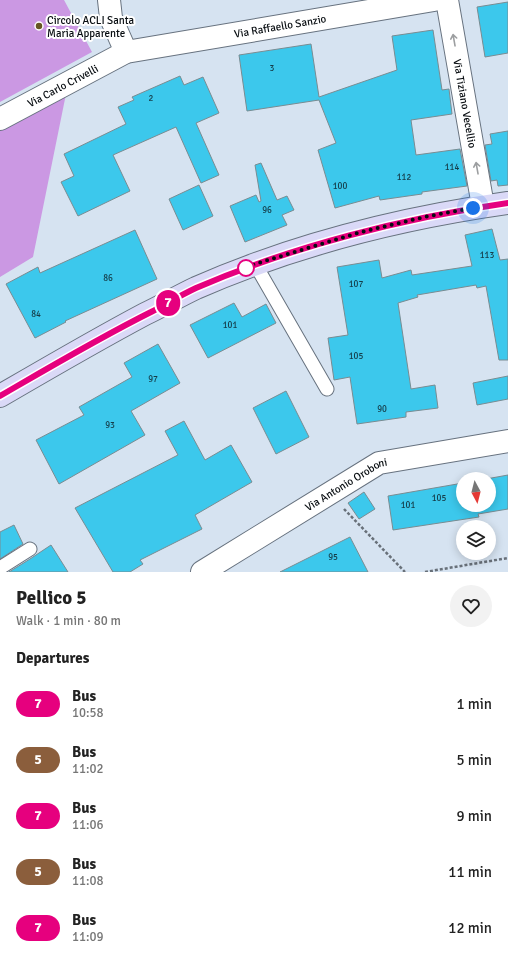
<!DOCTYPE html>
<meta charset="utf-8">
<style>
:root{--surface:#fff;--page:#f2f2f2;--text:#222;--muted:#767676}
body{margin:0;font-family:Signika,sans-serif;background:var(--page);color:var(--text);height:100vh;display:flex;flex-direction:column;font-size:15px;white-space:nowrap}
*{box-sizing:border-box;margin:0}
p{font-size:13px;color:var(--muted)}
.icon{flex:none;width:22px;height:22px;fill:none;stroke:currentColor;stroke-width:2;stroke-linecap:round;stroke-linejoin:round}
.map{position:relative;height:572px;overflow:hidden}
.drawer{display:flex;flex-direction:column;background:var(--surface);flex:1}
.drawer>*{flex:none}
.badge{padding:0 8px;border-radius:13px;font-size:14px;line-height:26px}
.needle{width:26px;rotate:173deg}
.tools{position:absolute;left:456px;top:472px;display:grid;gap:8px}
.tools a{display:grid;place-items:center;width:40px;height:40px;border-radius:50%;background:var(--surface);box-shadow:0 2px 10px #0003;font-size:20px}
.you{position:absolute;width:20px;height:20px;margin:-10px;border:3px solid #fff;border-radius:50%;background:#1a73e8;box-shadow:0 0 0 6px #1a73e833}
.map>.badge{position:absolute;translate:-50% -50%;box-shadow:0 0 0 2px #fff}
h2{padding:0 16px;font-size:15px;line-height:36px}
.round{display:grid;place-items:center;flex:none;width:42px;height:42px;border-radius:21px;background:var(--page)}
.summary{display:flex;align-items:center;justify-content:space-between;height:68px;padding:0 16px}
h1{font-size:19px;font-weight:700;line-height:30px}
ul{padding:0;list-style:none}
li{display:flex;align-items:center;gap:12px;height:56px;padding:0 16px}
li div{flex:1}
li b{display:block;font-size:15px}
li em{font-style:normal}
li .badge{min-width:44px;font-weight:700;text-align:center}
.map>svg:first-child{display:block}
.green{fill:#cb98e3}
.building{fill:#3cc8ec;stroke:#798c92}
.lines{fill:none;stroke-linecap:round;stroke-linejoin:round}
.service-casing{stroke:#67727f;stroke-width:15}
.minor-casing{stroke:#67727f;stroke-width:24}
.secondary-casing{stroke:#67727f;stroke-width:24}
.path{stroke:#687079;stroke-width:2.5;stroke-dasharray:3 2;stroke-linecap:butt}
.service{stroke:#fff;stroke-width:13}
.minor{stroke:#fff;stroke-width:22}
.secondary{stroke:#dad9f7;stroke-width:22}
.oneway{stroke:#9c9ea0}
.line-casing{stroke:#fff;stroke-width:9}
.line{stroke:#e6007e;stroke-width:6}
.walk{stroke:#080d11;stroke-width:4;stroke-dasharray:0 7.2}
.poi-dot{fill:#665623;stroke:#fff;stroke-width:1.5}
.stop-dot{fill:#fff;stroke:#e6007e;stroke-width:2}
.labels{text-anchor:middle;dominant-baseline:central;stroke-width:4;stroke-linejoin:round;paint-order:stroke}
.number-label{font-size:9px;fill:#153c48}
.poi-label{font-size:11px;fill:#080d11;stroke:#fff;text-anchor:start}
.street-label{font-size:11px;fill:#080d11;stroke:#fff}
</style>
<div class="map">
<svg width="508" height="572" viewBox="0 0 508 572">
<rect width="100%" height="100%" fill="#d6e3f1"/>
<path class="green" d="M0 0H64L92 52 0 102Z
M66 94 33 257 0 277V130Z"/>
<path class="building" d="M508 2V53L485 57 477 7Z
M433 30 442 90 449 89 452 114 411 120 416 155 460 149 467 186 422 192V194L380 200 379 196 335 208 318 150 336 143 319 100 247 111 239 55 311 44 319 97 397 70 392 36Z
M180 76 184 85 203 77 219 113 196 123 219 175 201 183 176 127 113 155 130 191 78 216 61 182 74 176 64 154 126 124 118 107 134 100 132 97Z
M508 131V185L498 186 497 180 491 181 485 145 492 144 490 134Z
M261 163 277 200 287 196 294 210 282 215 287 225 245 242 230 206 256 195 259 202 261 201 255 165Z
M199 185 213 216 183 230 169 199Z
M492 229 500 260 508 259V360H499L486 286 477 288 476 285 417 295 418 297 398 303 411 389 435 385 438 408 406 412V417L357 424 350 377 334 380 328 338 348 335 337 267 379 260 382 278 411 270 412 275 472 266 465 235Z
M135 230 157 279 65 321 66 322 35 338 6 284 38 267 40 273Z
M234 303 242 317 266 304 276 323 208 358 190 325Z
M158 344 180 383 131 411 145 435 59 484 36 440 84 415 79 407 132 377 124 363Z
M508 376V399L477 405 473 383Z
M286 391 309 437 276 454 253 408Z
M184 421 205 460 231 445 252 482 195 515 202 529 140 560 143 564 130 572H113L75 508 178 455 165 431Z
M508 475V509L478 514 479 517 393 530 388 496 463 483V505H489V479H486Z
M364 492 375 509 359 519 348 503Z
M14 525 23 544 0 559V532Z
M350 537 368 572H280Z
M51 545 68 572H9L30 559Z"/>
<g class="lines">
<g class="service-casing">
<path id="service" d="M255 264 327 389
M0 568 30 549"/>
</g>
<g class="minor-casing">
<g id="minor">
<path d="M109 0 111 18 126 52"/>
<path id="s1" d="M447 0 483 206"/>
<path id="s2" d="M0 119 126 52 434 0"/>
<path id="s3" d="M202 572 379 463 508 441"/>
</g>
</g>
<g class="secondary-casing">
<path id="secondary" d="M0 396C48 368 96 340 145 314 162 306 179 296 196 288 294 245 402 218 508 203"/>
</g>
<path class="path" d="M344 509 405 572
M425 572 508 558"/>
<use href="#service" class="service"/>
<use href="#minor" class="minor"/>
<use href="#secondary" class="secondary"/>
</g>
<defs><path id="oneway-shaft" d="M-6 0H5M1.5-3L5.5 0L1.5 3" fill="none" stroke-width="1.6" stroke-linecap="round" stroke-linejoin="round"/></defs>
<g class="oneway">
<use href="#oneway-shaft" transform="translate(454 40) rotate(-100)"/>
<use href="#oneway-shaft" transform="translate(477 168) rotate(-100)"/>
</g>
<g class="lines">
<g class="line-casing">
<path id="line" d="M0 396C50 367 99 338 151 312 166 304 181 295 196 288 293 246 404 218 508 203"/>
</g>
<use href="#line" class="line"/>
<path class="walk" d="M246 268 243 269 255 264 361 232 429 216 473 208"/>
</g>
<circle class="poi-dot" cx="39" cy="26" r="4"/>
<circle class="stop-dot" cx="246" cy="268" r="8"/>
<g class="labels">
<g class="number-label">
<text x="272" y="68">3</text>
<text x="151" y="98">2</text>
<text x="452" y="167">114</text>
<text x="404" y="177">112</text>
<text x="340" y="186">100</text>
<text x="267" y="210">96</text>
<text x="487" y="255">113</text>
<text x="108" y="278">86</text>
<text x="356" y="284">107</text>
<text x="36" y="314">84</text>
<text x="230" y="325">101</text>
<text x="356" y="356">105</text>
<text x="153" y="379">97</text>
<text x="382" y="409">90</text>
<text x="110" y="425">93</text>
<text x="439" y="498">105</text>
<text x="408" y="505">101</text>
<text x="333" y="557">95</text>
</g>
<g class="poi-label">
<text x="47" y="20">Circolo ACLI Santa<tspan x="47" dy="13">Maria Apparente</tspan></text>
</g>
<g class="street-label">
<text stroke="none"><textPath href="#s2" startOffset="299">Via Raffaello Sanzio</textPath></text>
<text stroke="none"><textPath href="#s2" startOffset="71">Via Carlo Crivelli</textPath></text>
<text stroke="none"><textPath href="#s1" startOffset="105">Via Tiziano Vecellio</textPath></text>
<text stroke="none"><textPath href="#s3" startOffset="169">Via Antonio Oroboni</textPath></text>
</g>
</g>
</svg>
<div class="tools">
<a><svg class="needle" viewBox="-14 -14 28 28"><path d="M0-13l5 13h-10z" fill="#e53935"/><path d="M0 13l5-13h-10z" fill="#767676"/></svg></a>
<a><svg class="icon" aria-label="layers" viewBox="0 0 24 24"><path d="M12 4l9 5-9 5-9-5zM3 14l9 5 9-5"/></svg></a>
</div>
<div class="you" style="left:473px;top:208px"></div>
<b class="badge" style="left:168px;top:303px;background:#e6007e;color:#fff">7</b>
</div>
<section class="drawer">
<div class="summary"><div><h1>Pellico 5</h1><p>Walk · 1 min · 80 m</p></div><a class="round"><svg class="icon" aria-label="heart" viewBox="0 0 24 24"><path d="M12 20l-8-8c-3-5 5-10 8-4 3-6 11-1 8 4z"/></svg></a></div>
<h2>Departures</h2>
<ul>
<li><span class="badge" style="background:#e6007e;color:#fff">7</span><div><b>Bus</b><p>10:58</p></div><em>1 min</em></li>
<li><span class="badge" style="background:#8b5e3c;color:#fff">5</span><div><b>Bus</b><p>11:02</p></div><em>5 min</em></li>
<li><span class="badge" style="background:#e6007e;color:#fff">7</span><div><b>Bus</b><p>11:06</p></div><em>9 min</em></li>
<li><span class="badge" style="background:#8b5e3c;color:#fff">5</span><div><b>Bus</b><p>11:08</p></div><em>11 min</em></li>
<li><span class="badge" style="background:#e6007e;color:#fff">7</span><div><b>Bus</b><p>11:09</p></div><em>12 min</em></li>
</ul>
</section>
